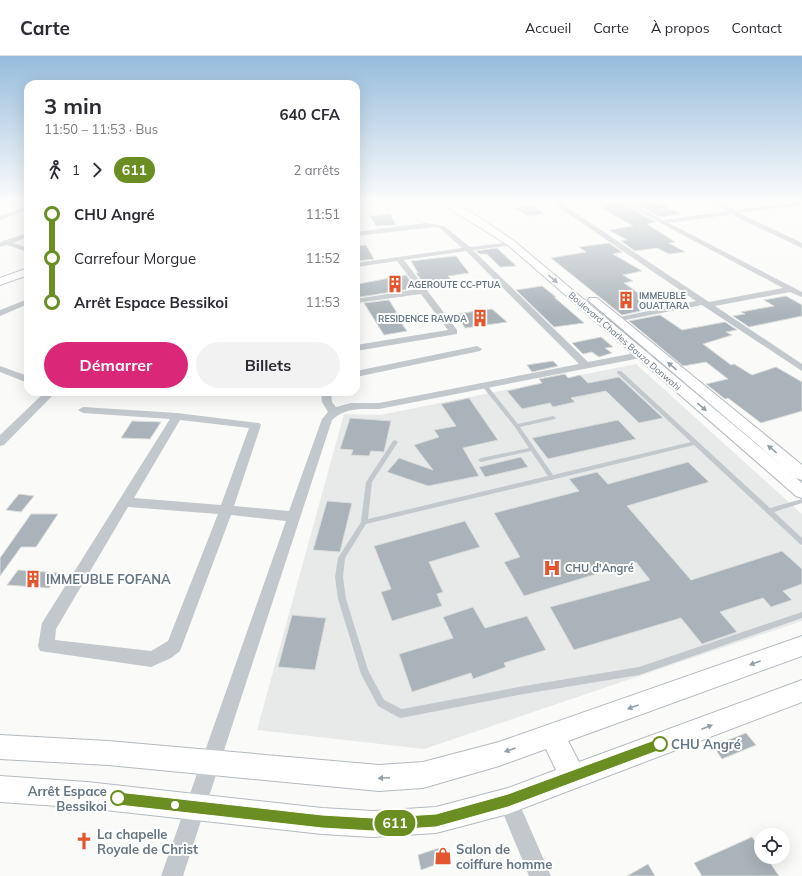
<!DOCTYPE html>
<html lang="fr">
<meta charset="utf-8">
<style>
:root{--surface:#fff;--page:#f2f2f3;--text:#2b2b33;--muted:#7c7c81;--line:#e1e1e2;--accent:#db2777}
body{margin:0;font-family:Mulish,sans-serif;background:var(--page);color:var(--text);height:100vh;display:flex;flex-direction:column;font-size:15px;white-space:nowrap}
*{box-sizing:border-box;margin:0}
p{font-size:13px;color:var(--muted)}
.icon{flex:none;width:22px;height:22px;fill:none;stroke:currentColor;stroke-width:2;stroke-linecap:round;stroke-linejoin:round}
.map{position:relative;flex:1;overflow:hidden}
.side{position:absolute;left:24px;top:24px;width:336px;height:316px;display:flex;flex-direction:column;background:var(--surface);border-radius:12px;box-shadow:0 4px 16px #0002}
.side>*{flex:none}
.badge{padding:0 8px;border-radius:13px;font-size:14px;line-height:26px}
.tools{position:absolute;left:754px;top:772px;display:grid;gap:8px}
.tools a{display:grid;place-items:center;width:36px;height:36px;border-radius:50%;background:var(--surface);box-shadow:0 4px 16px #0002;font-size:20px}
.map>.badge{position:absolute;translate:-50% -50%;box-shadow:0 0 0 2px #fff}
.legs{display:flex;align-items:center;gap:6px;height:44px;padding:0 20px;font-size:13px}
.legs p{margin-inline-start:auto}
.summary{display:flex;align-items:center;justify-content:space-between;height:68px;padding:0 20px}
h1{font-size:22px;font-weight:700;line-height:30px}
.cta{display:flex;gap:8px;margin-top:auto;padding:8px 20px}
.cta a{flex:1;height:46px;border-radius:24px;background:var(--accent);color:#fff;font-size:16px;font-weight:700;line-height:46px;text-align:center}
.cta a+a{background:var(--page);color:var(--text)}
ul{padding:0 20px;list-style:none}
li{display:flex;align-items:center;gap:14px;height:44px;font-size:15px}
li i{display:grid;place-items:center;width:6px;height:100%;margin:0 5px;background:currentColor}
li i::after{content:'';width:10px;height:10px;margin:-5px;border:3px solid;border-radius:50%;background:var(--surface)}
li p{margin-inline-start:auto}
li:first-child i{background:linear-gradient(#0000 50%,currentColor 0)}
li:last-child i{background:linear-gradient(currentColor 50%,#0000 0)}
header{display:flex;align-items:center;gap:24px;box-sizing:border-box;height:56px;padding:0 20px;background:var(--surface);border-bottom:1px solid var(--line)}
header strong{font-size:19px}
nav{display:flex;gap:22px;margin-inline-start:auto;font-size:14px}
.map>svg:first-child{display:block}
.built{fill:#e8e9e9}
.building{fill:#aab3b9;stroke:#dcdcda}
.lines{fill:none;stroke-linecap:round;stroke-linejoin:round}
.secondary-casing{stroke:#b3babf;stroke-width:2}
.lane{fill:#c3c8cc;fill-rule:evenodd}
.street{fill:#c3c8cc;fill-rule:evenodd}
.secondary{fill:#fff;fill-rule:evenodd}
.oneway{fill:#939fa8}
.line-1{fill:#6b8e23;stroke:#fff}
.stop-1-dot{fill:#fff;stroke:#6b8e23;stroke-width:2}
.labels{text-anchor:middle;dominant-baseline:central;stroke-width:4;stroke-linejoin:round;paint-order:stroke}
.far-poi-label{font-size:9px;font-weight:bold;fill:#657683;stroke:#fff;text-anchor:start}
.far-street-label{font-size:9px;fill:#657683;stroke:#fff}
.poi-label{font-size:11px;font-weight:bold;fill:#657683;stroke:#fff;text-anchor:start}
.near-poi-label{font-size:13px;font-weight:bold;fill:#657683;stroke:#fff;text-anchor:start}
.near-stop-label{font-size:13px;font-weight:bold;fill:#657683;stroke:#fff;text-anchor:start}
</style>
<header>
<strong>Carte</strong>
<nav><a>Accueil</a><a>Carte</a><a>À propos</a><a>Contact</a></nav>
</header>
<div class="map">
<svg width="802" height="820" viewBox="0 0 802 820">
<rect width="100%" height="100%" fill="#fafaf8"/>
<path class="built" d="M636 308 802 458V565L424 693 257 674 344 358 380 359Z"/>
<path class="building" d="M592 145H618L656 166 647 168 675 186 669 187 685 196 669 198 657 192 635 195 621 185 627 184 609 174 633 170 601 152H604Z
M630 145H655L681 158 660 161Z
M533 149 544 158 528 160 513 152Z
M390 158 396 169 376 170 370 160Z
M609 187 622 196 613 198 642 215 623 219 633 225 624 227 658 251 622 259 551 202 586 196 579 191Z
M366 189 374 203 356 205V190Z
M497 192 516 210 500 211 487 198H480L476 195Z
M456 200 469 217 448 220 453 226 425 229 416 217H418L411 205Z
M406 219 414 230 409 231 410 233 360 241 356 235V230L358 228Z
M542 230 556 241H554L584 267 554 271 516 234Z
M786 240 802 249V260L749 271 733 260 745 258 741 256 774 250 764 244Z
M389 244 397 257H394L407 275 384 279 364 247Z
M492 253 507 266 465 272 456 258Z
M660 259 682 274 725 266 737 274 726 276 732 279 703 288 731 309 734 308 752 319 776 311 802 326V355L761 367 728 342 725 343 706 328 728 323 706 306 683 310 629 265Z
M601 281 613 291 605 292 612 297 599 301 592 296 583 298 572 287Z
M553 305 558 310 532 316 527 309Z
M565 318 568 322 580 319 588 327 619 321 663 362 639 367 606 335 571 342 575 346 553 351 550 347 522 353 507 335 542 327 539 323Z
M469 342 498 384 463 392 479 420 428 430 387 416 399 402 433 414 414 389 439 381 434 374 456 370 441 348Z
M350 362 391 365 384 396 371 395 369 400 351 399 353 394 340 393Z
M618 364 636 383 548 403 532 382Z
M132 365 161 366 150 383 121 382Z
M521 401 528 411 485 421 479 411Z
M688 406 709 426 627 450 691 524 782 495 802 513V528L783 535 792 544 771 551 763 542 720 556 737 576 702 588 681 562 574 594 550 551 650 524 636 506 524 540 504 506 520 501 494 457 579 435 569 423 597 416 608 428Z
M19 438 34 440 21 456 6 454Z
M327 445 352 447 340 496 313 494Z
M31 458H58L36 491H21L0 520V502Z
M465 465 480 491 429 506 443 536 437 538 442 550 392 565 381 536 391 533 374 490Z
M18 514 59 517 49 532 7 529Z
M473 551 485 572 527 560 546 594 504 607 506 611 473 623 471 617 412 636 399 598 453 582 443 561Z
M292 559 326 562 315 614 278 611Z
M746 677 756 689 722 703 713 690Z
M752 781 761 794V801H766L779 820H702L694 807Z
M439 792 443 806 421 814 418 799Z
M648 808 655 820H627Z"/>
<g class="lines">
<g class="secondary-casing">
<path id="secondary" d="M437 145C461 145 494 172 514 185L792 418 588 244 589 242H597L802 409V424L796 422 802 427V442L796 440 508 189Z
M28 212V219L0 229V222Z
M802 580V600L568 685 579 706 802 624V646L508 758 436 777 373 781 322 778 87 752 0 746V720L87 726 322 752 373 755 436 751 508 732 556 714 546 693 499 710 423 732 379 735 108 709 0 703V679L108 685 379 709 423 706 499 686Z"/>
</g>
<path class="lane" d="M617 315H621L770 452 802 443V447L774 456 802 482V489L800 488 694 389 555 423 552 424H550L366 468 345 502 343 521 346 543 368 614 384 644 402 653 524 630 639 611 802 556V562L639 619 524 638 401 662 398 661 378 650 361 618 338 543 335 521 338 502 361 466 366 426 393 385 395 384 398 386 372 426 368 463 548 420 531 395 481 406 479 405 478 404 481 402 529 392 515 371 482 330 485 328 487 329 518 368 553 360 555 361 556 362 555 363 520 371 553 419 691 386 617 317Z"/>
<path class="street" d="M558 145H570L562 148 709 246 783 232 619 145H627L663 164 728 155 708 145H716L736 154 802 145V149L739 157 802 187V192L736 161 733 158 669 167 802 236V241L790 236 715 250 802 308V315L702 249 615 266V262L696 245 557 150Z
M28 150V154L0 164V160Z
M426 167 444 170 470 191 513 186 514 187 511 189 473 194 588 306 656 293 661 296 656 299 379 353C362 353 345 351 332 364L183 820H161L286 465 231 459 182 590 180 595 171 602 151 611 40 595 38 590 42 567 170 363 83 357 78 354 83 351 177 357 259 367 261 369 234 450 289 455 322 363 328 356 322 346 321 336H331L332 346 336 351 351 347H379L579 308 466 195 404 204 457 274V278L356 295V289L448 274 421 238 356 247V243L418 233 397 205 356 211V207L462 192 440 172 435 171 356 180V176ZM180 364 249 372 221 449 134 442ZM128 451 218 458 168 585 151 595 55 584 56 573Z
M28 177V181L13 187 28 192V196L7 189 0 191V187L3 185Z
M28 243V248L0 260V254Z
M477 290 482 293 480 295 356 321V315Z
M0 310 28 320V327L0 316Z
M45 336H56L4 389 0 390V379Z
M508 735 515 738 551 820H529L498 745 501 738Z"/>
<use href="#secondary" class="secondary"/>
</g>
<defs><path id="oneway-solid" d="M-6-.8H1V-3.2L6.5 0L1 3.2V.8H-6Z"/></defs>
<g class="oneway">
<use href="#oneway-solid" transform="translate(553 223) rotate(41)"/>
<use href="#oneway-solid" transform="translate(672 310) rotate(-140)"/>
<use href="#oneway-solid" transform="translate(702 351) rotate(40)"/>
<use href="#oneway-solid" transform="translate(772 393) rotate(-140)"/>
<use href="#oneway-solid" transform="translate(755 607) rotate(160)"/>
<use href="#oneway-solid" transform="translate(633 651) rotate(160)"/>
<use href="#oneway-solid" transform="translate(707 671) rotate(-21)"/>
<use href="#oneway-solid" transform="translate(510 694) rotate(161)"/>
<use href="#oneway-solid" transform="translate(384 722) rotate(178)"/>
</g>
<linearGradient id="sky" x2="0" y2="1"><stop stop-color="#96bcdc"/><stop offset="0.56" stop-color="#fdfdfc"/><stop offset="1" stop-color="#fdfdfc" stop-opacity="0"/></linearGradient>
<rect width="802" height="260" fill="url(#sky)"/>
<path class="line-1" d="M660 682 665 684 666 688 665 693 660 694 508 751 436 771 373 775 322 772 118 749 113 747 111 742 113 738 118 736 322 759 373 762 436 758 508 738Z"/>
<defs>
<g id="building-bare" transform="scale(1.38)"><path d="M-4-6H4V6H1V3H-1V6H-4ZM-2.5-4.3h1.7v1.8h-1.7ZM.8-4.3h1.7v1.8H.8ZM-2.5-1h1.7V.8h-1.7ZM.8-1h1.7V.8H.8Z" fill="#e4572e" stroke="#fff" stroke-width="2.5" paint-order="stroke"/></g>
<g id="hospital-bare" transform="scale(1.38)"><path d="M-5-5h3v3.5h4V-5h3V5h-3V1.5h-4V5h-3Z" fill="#e4572e" stroke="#fff" stroke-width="2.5" paint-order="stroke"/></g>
<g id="church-bare" transform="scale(1.38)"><path d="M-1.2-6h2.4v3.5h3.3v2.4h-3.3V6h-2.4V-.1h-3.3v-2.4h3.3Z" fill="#e4572e" stroke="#fff" stroke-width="2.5" paint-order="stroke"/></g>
<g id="shop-bare" transform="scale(1.38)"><path d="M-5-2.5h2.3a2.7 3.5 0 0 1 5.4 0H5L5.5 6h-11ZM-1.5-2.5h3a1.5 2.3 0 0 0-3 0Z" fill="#e4572e" stroke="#fff" stroke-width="2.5" paint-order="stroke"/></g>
</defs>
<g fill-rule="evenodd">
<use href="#building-bare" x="395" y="228"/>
<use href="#building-bare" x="626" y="244"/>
<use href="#building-bare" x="480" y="262"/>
<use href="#hospital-bare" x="552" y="512"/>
<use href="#building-bare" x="33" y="523"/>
<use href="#church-bare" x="84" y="785"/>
<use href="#shop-bare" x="443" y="800"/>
</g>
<g class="stop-1-dot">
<circle cx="660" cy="688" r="7"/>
<circle cx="118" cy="742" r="7"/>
<circle cx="175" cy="749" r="5"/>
</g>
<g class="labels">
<g class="far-poi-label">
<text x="408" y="228">AGEROUTE CC-PTUA</text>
<text x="639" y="239">IMMEUBLE<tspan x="639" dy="10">OUATTARA</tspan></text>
<text x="467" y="262" text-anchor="end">RESIDENCE RAWDA</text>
</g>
<g class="far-street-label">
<text transform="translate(625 285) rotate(41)">Boulevard Charles Bauza Donwahi</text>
</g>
<g class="poi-label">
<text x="565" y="512">CHU d'Angré</text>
</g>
<g class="near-poi-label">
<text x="46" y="523">IMMEUBLE FOFANA</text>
<text x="97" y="778">La chapelle<tspan x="97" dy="15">Royale de Christ</tspan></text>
<text x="456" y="793">Salon de<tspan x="456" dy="15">coiffure homme</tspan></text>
</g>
<g class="near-stop-label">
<text x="671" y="688">CHU Angré</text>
<text x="107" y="735" text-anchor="end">Arrêt Espace<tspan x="107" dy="15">Bessikoi</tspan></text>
</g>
</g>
</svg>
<div class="tools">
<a><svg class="icon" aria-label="locate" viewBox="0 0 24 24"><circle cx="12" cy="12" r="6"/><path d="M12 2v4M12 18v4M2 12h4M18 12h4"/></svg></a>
</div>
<b class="badge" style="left:395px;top:767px;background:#6b8e23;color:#fff">611</b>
<section class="side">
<div class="summary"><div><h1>3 min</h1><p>11:50 – 11:53 · Bus</p></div><b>640 CFA</b></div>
<div class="legs"><svg class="icon" aria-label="walk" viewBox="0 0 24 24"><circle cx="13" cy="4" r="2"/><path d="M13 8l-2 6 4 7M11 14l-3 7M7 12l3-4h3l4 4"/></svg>1<svg class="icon" aria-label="forward" viewBox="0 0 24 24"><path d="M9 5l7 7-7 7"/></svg><b class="badge" style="background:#6b8e23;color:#fff">611</b><p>2 arrêts</p></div>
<ul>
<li><i style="color:#6b8e23"></i><b>CHU Angré</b><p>11:51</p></li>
<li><i style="color:#6b8e23"></i><span>Carrefour Morgue</span><p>11:52</p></li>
<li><i style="color:#6b8e23"></i><b>Arrêt Espace Bessikoi</b><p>11:53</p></li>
</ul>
<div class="cta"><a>Démarrer</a><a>Billets</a></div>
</section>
</div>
